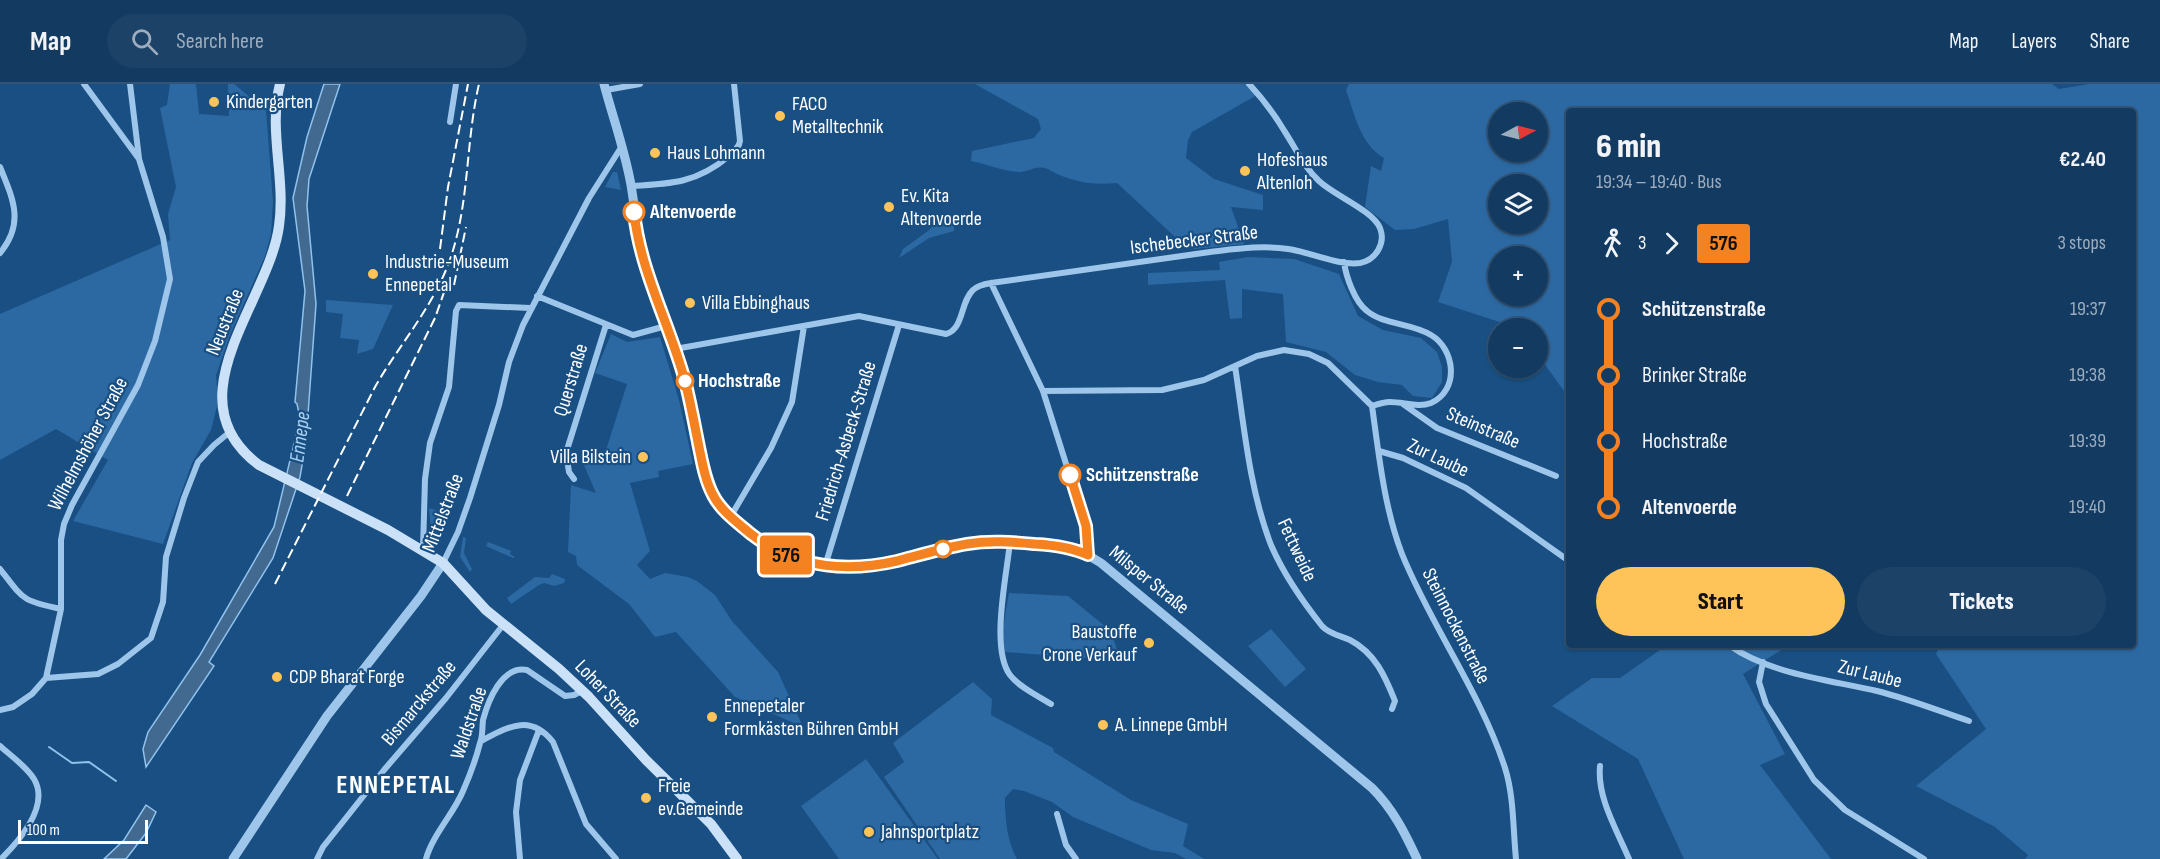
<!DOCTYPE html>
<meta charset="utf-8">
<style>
:root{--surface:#133b62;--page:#1c4268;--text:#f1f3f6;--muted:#9dadbe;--line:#325577;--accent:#fec359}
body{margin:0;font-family:"Sofia Sans Condensed",sans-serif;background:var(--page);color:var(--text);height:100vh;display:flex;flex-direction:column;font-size:22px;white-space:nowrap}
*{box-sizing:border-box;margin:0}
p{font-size:20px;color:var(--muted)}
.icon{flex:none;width:33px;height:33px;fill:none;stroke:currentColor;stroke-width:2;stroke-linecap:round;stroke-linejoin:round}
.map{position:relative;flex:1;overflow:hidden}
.sheet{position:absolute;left:1566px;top:24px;width:570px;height:540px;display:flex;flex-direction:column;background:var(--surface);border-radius:6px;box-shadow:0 2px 4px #0004,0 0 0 2px var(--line)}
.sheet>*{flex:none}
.badge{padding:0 12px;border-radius:4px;font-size:21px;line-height:39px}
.needle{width:39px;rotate:83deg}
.controls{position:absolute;left:1488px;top:18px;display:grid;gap:12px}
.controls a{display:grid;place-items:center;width:60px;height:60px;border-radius:50%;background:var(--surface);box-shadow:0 2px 4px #0004,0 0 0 2px var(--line);font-size:30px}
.scale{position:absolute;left:18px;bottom:15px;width:130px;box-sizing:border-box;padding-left:6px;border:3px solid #fff;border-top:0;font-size:16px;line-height:21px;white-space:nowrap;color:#fff;-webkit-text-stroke:4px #194f82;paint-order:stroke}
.map>.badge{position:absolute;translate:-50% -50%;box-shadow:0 0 0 3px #fff}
.legs{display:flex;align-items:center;gap:9px;height:66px;padding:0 30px;font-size:20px}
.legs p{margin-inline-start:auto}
.headline{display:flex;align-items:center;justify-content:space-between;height:102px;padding:0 30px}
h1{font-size:33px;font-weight:800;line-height:45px}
.action{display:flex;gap:12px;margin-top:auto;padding:12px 30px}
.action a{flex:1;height:69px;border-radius:36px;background:var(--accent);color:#111;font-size:24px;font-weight:800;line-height:69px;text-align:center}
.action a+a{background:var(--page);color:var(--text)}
ul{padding:0 30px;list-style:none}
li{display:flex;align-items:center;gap:21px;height:66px;font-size:22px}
li i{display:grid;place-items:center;width:9px;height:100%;margin:0 8px;background:currentColor}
li i::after{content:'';width:15px;height:15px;margin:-8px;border:4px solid;border-radius:50%;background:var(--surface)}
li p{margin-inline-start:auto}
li:first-child i{background:linear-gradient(#0000 50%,currentColor 0)}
li:last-child i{background:linear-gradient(currentColor 50%,#0000 0)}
header{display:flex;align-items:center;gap:36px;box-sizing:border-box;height:84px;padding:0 30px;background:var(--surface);border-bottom:2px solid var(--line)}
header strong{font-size:28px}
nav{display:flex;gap:33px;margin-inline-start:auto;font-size:21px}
.search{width:420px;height:54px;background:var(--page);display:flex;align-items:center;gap:15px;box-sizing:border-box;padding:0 21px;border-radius:33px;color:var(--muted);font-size:22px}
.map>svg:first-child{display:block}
.green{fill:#2c69a2;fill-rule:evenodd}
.water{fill:#42698f;stroke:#90c2ee;stroke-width:1.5}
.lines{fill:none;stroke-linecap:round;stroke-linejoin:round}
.stream{stroke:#90c2ee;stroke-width:2}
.minor{stroke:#9ec6eb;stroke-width:6}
.tertiary{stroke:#9ec6eb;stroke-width:9}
.secondary{stroke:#cae1f8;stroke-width:10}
.rail{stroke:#fff;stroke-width:2;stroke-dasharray:10 4.5;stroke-linecap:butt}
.line-1-casing{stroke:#fff;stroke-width:14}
.line-1{stroke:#f58220;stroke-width:9}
.poi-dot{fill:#fec359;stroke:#194f82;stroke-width:2}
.stop-1-dot{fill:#fff;stroke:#f58220;stroke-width:3}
.labels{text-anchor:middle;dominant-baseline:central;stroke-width:4.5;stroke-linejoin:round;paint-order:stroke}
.poi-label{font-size:20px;fill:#fff;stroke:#194f82;text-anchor:start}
.stop-label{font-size:20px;font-weight:bold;fill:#fff;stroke:#194f82;text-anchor:start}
.street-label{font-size:20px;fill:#fff;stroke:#194f82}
.water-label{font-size:21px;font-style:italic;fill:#a9d0f3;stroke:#194f82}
.district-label{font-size:26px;font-weight:bold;letter-spacing:1.5px;fill:#fff;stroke:#194f82}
</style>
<header>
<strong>Map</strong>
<div class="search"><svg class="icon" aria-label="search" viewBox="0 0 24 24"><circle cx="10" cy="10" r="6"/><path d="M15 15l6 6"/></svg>Search here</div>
<nav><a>Map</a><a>Layers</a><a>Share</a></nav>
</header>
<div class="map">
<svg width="2160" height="775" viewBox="0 0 2160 775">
<rect width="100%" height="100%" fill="#194f82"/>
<path class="green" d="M170 0H196L199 30 229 32 228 0H234L266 26 273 118 271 150 265 172 230 251 216 291 218 318 211 346 192 379 163 460 73 437 108 376 56 345 0 376V230L170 156 168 130 176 103 160 24 167 21Z
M975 0H1247L1257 11 1192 48 1188 56 1186 74 1214 95 1263 111V126L1231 123 1244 160 1194 165 1174 152 1117 99C1094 101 1079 99 1057 90 1052 88 1050 85 1044 84 1036 82 1029 87 1021 88 1003 88 988 80 971 77L972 67 1034 54 1041 45 1038 35Z
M1349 0H2052L2059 5 2089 0H2160V775H2025L2028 771 1995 743 1916 702 1986 645 1936 570 1940 561H2133V27H1569V314L1538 271V244H1518L1438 218 1452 178 1448 135 1414 145 1395 146 1365 123 1371 82 1381 87 1384 74C1360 60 1355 31 1346 6ZM1498 28H1538V68H1498ZM1498 100H1538V140H1498ZM1498 172H1538V212H1498Z
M613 88H617L621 106 605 103Z
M952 133 954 134V147L929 154 899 174 903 165 928 147 936 138Z
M1248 173 1294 175 1339 190 1358 232 1383 246 1421 254 1437 268 1442 283V298L1432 314 1413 312 1402 301 1378 298 1355 291 1326 268 1286 258 1283 210 1242 205V234L1230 235 1225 196 1148 201V189L1220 186 1219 178Z
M326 216 393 221 373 265 357 270 359 256 340 254 343 230 326 228Z
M611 250 627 258 660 253 679 316 693 380 658 387 659 393 630 399 650 467 637 481 650 495 665 489 688 493 697 497 715 511 732 537 778 588 803 643 735 613 676 548 655 553 629 520 577 481 576 472 568 468 571 401 596 409 580 372 606 366 627 300 595 289Z
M429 424 449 431 442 454 439 456 434 454 431 445Z
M463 453 466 454 464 469 472 485 470 488 460 473Z
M488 458 511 467 510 470 515 473 513 474 486 462Z
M552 490 565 495 564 499 554 502 544 499 539 501 511 520 507 514 535 493 549 494Z
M1009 509 1068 512 1111 547 1117 566 1099 575 1005 568 1002 549Z
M1271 545 1306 585 1285 603 1248 562Z
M1667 561H1789L1743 590 1785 670 1760 681 1831 775H1684L1638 675 1552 622 1592 594H1620Z
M973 598 992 615 991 631 1053 664 1054 668 1131 716 1188 740 1183 762 1204 775H1186L1175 769 1151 766 1073 733 1052 718 1024 707 1013 705 1005 714C1005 735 1007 757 1017 775H940L884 693 904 678 893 659Z
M866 675 938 775H839L801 722Z"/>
<path class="water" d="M324 0H340L309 95 307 122 316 220 306 358 300 393 273 474 209 578 214 582 146 683 143 665 148 648 200 571 274 443 298 343 299 329 297 320 295 318 305 207 293 114 307 53Z
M146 721 156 728 146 749 126 775H104L124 756Z"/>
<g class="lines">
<path class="stream" d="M49 663 72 679 89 678 116 697"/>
<path class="minor" d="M130 0 139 74
M606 6 640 0
M450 38 456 0
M0 83C13 115 25 139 0 169
M631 102C671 100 697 99 729 72 734 67 739 64 740 57L734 0
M1344 178C1346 193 1355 218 1367 227 1384 241 1412 239 1431 251 1455 265 1460 306 1431 319 1418 324 1404 318 1390 318 1384 318 1378 320 1372 322
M991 199 1043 307 1086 443 1087 471
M537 212 633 251 666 242
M675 265 859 232 946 250C964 245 960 218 973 206 977 202 985 200 991 199L1210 168C1236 165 1262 161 1288 165 1310 168 1339 182 1360 179 1376 176 1386 159 1380 144 1372 126 1335 112 1319 97 1304 83 1296 65 1285 48 1275 31 1263 15 1249 0
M1235 282C1244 341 1249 404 1271 461 1283 489 1303 518 1322 542 1329 550 1341 552 1350 556 1375 569 1385 592 1395 617L1392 625
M1043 307 1162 306 1204 296 1257 272 1284 266 1309 270 1328 279 1372 322
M1403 320 1437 344 1556 392
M1372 322C1379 371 1384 423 1402 470 1431 542 1481 609 1505 684 1514 712 1513 746 1516 775
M1379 367 1403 374 1466 404 1569 477
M574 395 569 388 566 369 606 241
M731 432 771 364 792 318 804 242
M1010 458C1007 490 990 564 1010 591 1019 603 1038 612 1051 620
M423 465 425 395 430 359 449 303 456 227 459 221 530 224
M443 479 458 448 470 414 499 321 509 278 523 241 589 114 622 62
M825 482 899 241
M0 485C24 516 22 517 61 525
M1729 561C1769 590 1830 596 1877 607 1909 615 1939 627 1969 637
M1763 578 1759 598 1766 620 1814 696 1845 726 1924 775
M46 594 98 590 118 580 151 554 163 518 166 473 184 414 198 378 214 361 231 347
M0 626 13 623 32 610 46 594 61 525V456L64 440 72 421 138 301 155 257 170 195 163 153 139 75 84 0
M481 657C508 643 530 629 553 658L586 740 616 775
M0 662C11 672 26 682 34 695 50 722 20 756 1 775
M1600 682C1597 714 1617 746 1629 775
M1057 730 1066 761 1076 775
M317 775 323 763 384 686 446 614 503 541
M426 775C432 752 454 729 463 707 470 691 476 675 480 659 483 652 482 644 483 636 488 617 502 581 527 586L565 612 574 611 582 607
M520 775 516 728 520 696 539 646"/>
<path class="tertiary" d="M604 0C613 34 625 67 631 101 635 125 637 149 643 173 655 215 674 255 685 297 693 328 699 393 716 416 724 428 737 438 748 447 793 483 839 489 894 478 919 472 943 463 969 460 997 456 1051 456 1077 466 1085 469 1093 474 1101 479L1372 704C1393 725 1405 749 1417 775
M233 775 327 632 421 512 443 479"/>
<path class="secondary" d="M280 0C268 46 286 95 279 142 269 218 170 315 259 381L388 446 443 479 486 526 559 585 589 613 646 676 711 740 737 775"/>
<path class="rail" d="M440 165 448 103 468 0
M454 201 466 143
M347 412 435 234 448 197
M275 500 375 303C399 261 430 227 448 181 470 123 465 60 479 0"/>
</g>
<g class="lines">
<g class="line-1-casing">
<path id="line-1" d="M634 128C640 187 670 241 685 297 691 320 695 344 700 368 703 383 706 398 713 411 721 427 738 439 751 450 794 483 845 489 897 477 920 471 943 464 967 460 990 456 1012 458 1035 460 1053 461 1071 463 1088 471L1086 442 1070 391"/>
</g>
<use href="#line-1" class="line-1"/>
</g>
<g class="poi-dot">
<circle cx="214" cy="18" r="6"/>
<circle cx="780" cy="32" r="6"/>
<circle cx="655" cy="69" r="6"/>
<circle cx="1245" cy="87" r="6"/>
<circle cx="889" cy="123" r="6"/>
<circle cx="373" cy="190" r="6"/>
<circle cx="690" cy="219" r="6"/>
<circle cx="643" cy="373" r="6"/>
<circle cx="1149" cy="559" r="6"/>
<circle cx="277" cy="593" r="6"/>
<circle cx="712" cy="633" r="6"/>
<circle cx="1103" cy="641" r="6"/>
<circle cx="646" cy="714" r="6"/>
<circle cx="869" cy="748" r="6"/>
</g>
<g class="stop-1-dot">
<circle cx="634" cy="128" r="10"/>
<circle cx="685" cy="297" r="8"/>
<circle cx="1070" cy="391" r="10"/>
<circle cx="943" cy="465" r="8"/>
</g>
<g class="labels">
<g class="poi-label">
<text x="226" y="18">Kindergarten</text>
<text x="792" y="20">FACO<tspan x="792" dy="23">Metalltechnik</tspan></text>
<text x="667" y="69">Haus Lohmann</text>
<text x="1257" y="76">Hofeshaus<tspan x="1257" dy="23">Altenloh</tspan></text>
<text x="901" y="112">Ev. Kita<tspan x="901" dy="23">Altenvoerde</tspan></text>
<text x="385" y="178">Industrie-Museum<tspan x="385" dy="23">Ennepetal</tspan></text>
<text x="702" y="219">Villa Ebbinghaus</text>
<text x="631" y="373" text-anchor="end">Villa Bilstein</text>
<text x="1137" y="548" text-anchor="end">Baustoffe<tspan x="1137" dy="23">Crone Verkauf</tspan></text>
<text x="289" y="593">CDP Bharat Forge</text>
<text x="724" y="622">Ennepetaler<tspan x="724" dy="23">Formkästen Bühren GmbH</tspan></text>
<text x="1115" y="641">A. Linnepe GmbH</text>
<text x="658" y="702">Freie<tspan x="658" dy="23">ev.Gemeinde</tspan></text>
<text x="881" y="748">Jahnsportplatz</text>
</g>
<g class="stop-label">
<text x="650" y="128">Altenvoerde</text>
<text x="698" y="297">Hochstraße</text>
<text x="1086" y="391">Schützenstraße</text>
</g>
<g class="street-label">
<text transform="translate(1194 156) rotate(-7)">Ischebecker Straße</text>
<text transform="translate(225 238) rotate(-68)">Neustraße</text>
<text transform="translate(571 296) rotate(-73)">Querstraße</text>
<text transform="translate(1483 344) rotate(23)">Steinstraße</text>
<text transform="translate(846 357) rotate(-73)">Friedrich-Asbeck-Straße</text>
<text transform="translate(88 360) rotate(-62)">Wilhelmshöher Straße</text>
<text transform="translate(1438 374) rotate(25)">Zur Laube</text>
<text transform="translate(443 429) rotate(-69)">Mittelstraße</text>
<text transform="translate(1297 466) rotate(65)">Fettweide</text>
<text transform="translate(1149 496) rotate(39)">Milsper Straße</text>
<text transform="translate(1456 542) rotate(63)">Steinnockenstraße</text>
<text transform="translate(1870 590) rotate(14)">Zur Laube</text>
<text transform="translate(608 610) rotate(46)">Loher Straße</text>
<text transform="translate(419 619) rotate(-50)">Bismarckstraße</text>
<text transform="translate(469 639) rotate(-71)">Waldstraße</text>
</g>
<g class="water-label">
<text transform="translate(300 353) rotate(-83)">Ennepe</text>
</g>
<g class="district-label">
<text x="396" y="701">ENNEPETAL</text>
</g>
</g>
</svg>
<div class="controls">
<a><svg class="needle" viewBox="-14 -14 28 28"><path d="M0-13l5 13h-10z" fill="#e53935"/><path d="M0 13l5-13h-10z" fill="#9dadbe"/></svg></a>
<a><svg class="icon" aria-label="layers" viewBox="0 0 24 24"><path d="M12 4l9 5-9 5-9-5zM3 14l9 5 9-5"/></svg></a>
<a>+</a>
<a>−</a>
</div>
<div class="scale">100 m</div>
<b class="badge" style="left:786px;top:471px;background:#f58220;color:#111">576</b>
<section class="sheet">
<div class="headline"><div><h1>6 min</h1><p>19:34 – 19:40 · Bus</p></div><b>€2.40</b></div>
<div class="legs"><svg class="icon" aria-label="walk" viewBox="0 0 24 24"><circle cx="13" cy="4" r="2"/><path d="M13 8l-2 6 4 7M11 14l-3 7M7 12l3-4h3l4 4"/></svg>3<svg class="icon" aria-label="forward" viewBox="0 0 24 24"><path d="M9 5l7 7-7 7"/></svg><b class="badge" style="background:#f58220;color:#111">576</b><p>3 stops</p></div>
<ul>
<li><i style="color:#f58220"></i><b>Schützenstraße</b><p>19:37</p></li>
<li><i style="color:#f58220"></i><span>Brinker Straße</span><p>19:38</p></li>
<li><i style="color:#f58220"></i><span>Hochstraße</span><p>19:39</p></li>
<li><i style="color:#f58220"></i><b>Altenvoerde</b><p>19:40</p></li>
</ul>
<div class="action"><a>Start</a><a>Tickets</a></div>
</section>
</div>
